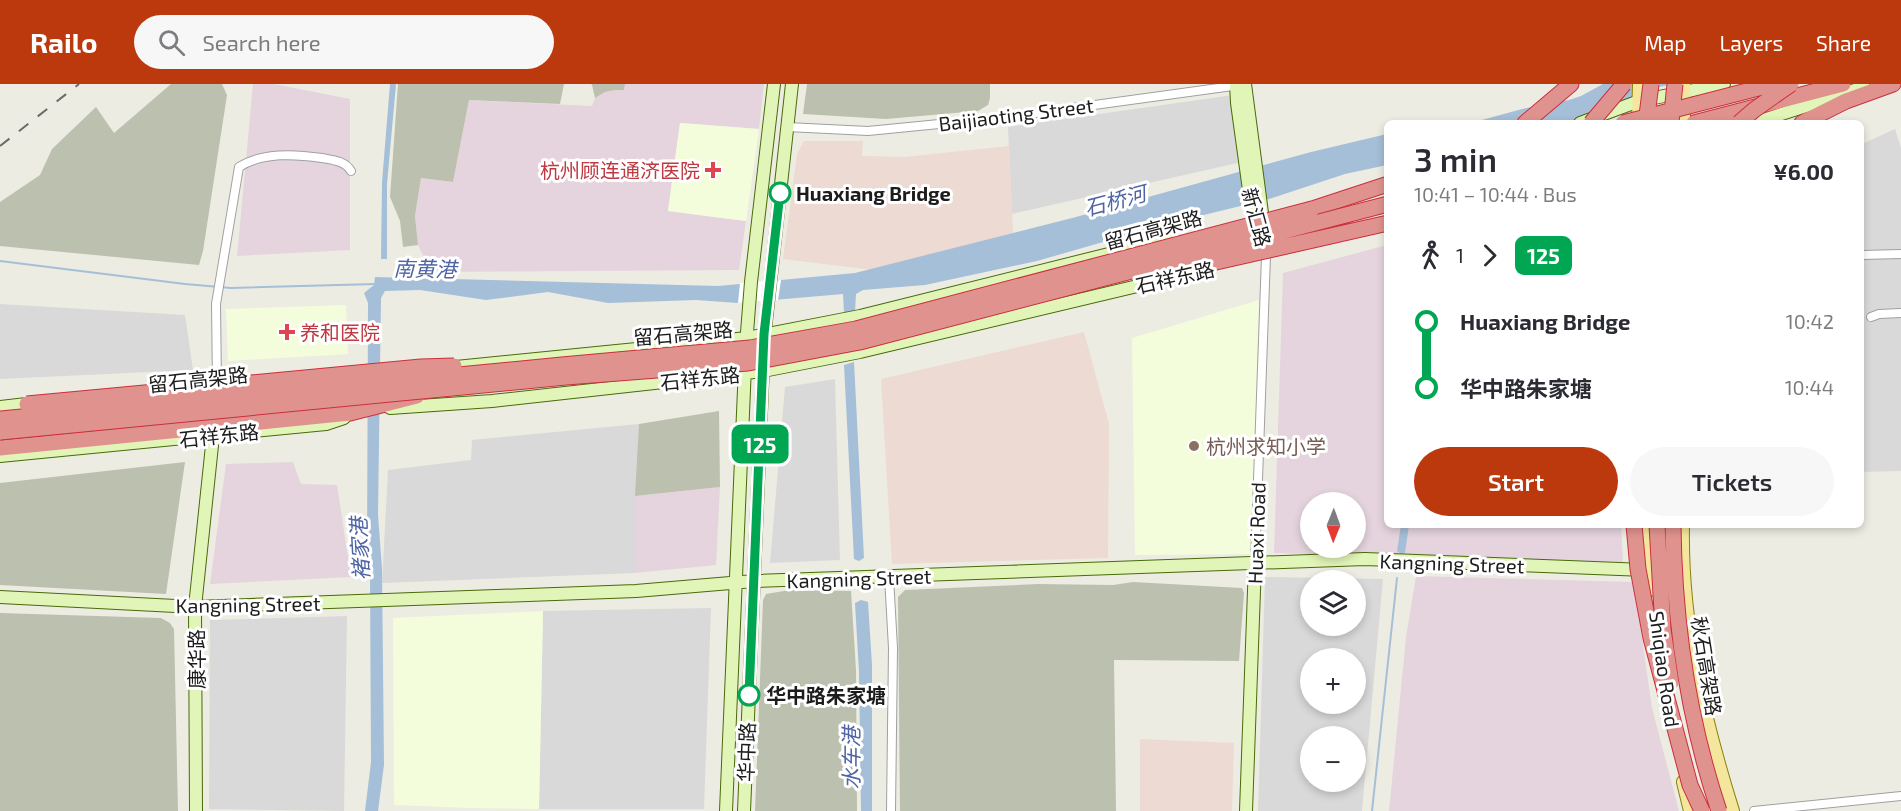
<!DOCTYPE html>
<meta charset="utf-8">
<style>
:root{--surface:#fff;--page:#f7f7f7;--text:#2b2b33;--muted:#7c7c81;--accent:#bb390c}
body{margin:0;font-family:"Exo 2","Noto Sans SC",sans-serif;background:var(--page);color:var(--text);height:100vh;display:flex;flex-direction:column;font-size:22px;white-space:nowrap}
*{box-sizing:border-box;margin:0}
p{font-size:20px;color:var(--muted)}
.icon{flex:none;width:33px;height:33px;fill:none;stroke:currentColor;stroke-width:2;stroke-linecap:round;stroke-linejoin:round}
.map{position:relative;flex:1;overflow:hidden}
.side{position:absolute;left:1384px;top:36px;width:480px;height:408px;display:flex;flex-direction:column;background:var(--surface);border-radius:9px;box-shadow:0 3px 9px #0003}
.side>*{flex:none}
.badge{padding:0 12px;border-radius:9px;font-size:21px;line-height:39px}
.needle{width:39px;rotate:181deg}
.buttons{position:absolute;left:1300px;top:408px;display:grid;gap:12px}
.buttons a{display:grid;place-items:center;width:66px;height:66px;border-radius:50%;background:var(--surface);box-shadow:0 3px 9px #0003;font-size:30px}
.map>.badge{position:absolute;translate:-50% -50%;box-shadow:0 0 0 3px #fff}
.legs{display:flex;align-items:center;gap:9px;height:66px;padding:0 30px;font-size:20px}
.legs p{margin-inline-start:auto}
.summary{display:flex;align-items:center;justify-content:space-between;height:102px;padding:0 30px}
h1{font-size:33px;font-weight:600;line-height:45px}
.primary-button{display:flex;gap:12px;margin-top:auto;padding:12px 30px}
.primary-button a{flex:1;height:69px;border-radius:36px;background:var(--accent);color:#fff;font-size:24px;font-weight:600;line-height:69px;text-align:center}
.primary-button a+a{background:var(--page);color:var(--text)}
ul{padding:0 30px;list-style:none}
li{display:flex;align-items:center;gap:21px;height:66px;font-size:22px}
li i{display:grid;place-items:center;width:9px;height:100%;margin:0 8px;background:currentColor}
li i::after{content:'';width:15px;height:15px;margin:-8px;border:4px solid;border-radius:50%;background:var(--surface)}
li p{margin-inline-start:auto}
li:first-child i{background:linear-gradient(#0000 50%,currentColor 0)}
li:last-child i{background:linear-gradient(currentColor 50%,#0000 0)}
header{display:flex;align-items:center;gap:36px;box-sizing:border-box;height:84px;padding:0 30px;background:var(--accent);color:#fff}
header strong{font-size:28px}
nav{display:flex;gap:33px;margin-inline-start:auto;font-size:21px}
.search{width:420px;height:54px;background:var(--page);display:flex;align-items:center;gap:15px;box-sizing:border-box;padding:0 21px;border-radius:33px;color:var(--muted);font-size:22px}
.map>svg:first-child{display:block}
.residential{fill:#dad9d9;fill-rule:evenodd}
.commercial{fill:#eddad2}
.industrial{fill:#e5d4de;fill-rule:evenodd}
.education{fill:#f4fddb}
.construction{fill:#bcc0ae}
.water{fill:#a5bfd8}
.pier{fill:#fff}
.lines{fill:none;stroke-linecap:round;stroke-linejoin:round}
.stream{stroke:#a5bfd8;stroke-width:2}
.street-casing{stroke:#a0a0a0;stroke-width:10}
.secondary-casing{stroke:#486a0b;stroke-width:14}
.primary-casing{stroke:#8a8009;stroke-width:16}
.highway-casing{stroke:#cb2e3c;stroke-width:17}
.street{stroke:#fff;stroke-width:8}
.secondary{stroke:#e2f5b8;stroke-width:12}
.primary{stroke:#f5e69e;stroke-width:14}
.highway{stroke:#e0938e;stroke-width:15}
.rail{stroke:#6a6a6a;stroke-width:2;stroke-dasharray:12 12;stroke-linecap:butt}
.highway-bridge-casing{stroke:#cb2e3c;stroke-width:17;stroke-linecap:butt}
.highway-bridge{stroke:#e0938e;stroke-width:15}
.line-1-casing{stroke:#fff;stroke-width:14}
.line-1{stroke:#00a651;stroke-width:9}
.health-dot{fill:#e0444e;stroke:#fff;stroke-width:2}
.stop-1-dot{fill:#fff;stroke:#00a651;stroke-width:3}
.education-dot{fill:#8d6e63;stroke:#fff;stroke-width:2}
.labels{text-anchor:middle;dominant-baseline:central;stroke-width:6;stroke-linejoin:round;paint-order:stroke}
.street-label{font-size:20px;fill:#1c1c1c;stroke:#fff}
.health-label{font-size:20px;fill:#be3a42;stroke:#fff;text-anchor:end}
.stop-label{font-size:20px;font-weight:bold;fill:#1c1c1c;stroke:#fff;text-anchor:start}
.education-label{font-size:20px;fill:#785e54;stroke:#fff;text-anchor:start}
.water-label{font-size:21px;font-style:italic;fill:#4f64a5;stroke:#fff}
</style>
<header>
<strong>Railo</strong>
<div class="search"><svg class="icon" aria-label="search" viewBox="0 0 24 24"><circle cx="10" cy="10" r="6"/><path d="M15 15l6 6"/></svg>Search here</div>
<nav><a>Map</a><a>Layers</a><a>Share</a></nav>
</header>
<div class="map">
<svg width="1901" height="727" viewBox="0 0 1901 727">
<rect width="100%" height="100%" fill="#edece2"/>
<path class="residential" d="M1233 11 1242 78 1012 130 1008 43Z
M1895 45 1901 64V387L1862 388V60Z
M0 220 185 231 193 286 0 295Z
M835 295 840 476 770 479 785 303Z
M639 340 635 489 382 499 388 386 471 376 472 356Z
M1265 493 1383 495 1362 727H1258ZM1311 496H1356V542H1311ZM1356 574V620H1311V574ZM1356 652V698H1311V652Z
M711 524 704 725H539L543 527Z
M347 532 344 727 209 725 210 536Z"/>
<path class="commercial" d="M804 57H863L862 72 904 73 1009 62 1013 149 873 186 783 175 797 70Z
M1084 248 1109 340 1108 474 892 480 881 295Z
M1140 655 1234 659 1232 727H1140Z"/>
<path class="industrial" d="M253 0H274L350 15V166L237 172Z
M625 0H764L759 45 680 39 668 127 746 137 739 186 431 188 418 161 415 132 421 94 453 98 469 16 592 22 595 14 605 8 615 6H624Z
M1387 161 1388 441H1621L1623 478 1274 469 1283 189ZM1311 418H1356V464H1311Z
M293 378 301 400 337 401 351 493 210 500 226 380Z
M720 403 716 481 635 489V412Z
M1416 492 1634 498 1652 624 1679 727H1389L1406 553Z"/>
<path class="education" d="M680 39 759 45 746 137 668 127Z
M1259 216 1252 470 1135 471 1132 254Z
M346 221 348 270 228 277 226 225Z
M543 527 539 725 473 724 394 721 393 534Z"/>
<path class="construction" d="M171 0H222L227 11 203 167 199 181 0 162V118L40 91 52 65 96 23 114 49Z
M398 0H564L560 20 469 16 453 98 421 94 415 132 418 161 403 163 400 137 390 113Z
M591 0H625L624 6H615L605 8 595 14 592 1Z
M807 0H990V14L988 21 978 27 886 35 803 30Z
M719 327 720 403 635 412 639 340Z
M185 378 166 510 0 501V399Z
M1133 498 1242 504 1244 509 1239 577 1114 576 1116 727H900L898 513 905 506 1038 500 1113 501Z
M790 506 851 507 856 586 857 727H755L763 516 766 510Z
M0 529 161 534 170 539 174 545 178 727H0Z"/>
<path class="water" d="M390 0H396L387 100V175H381L382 98Z
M1603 0H1676L1647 5 1592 32 1563 39H1471L1522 25 1569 16 1581 12Z
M1387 50V81L1345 90 1269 115 1159 142 1037 177 925 201 863 206 856 210 855 228 844 229 843 210 738 219 696 216 608 219 548 208 486 216 420 206 385 207 381 214 378 431 382 484 384 681 378 727H365L371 678 370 493 367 470 368 219 364 209 374 201 375 193 718 202 855 189 1076 133 1311 68Z
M854 278 864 474 859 477 854 475 844 281Z
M1401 441H1409L1405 469 1401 470 1397 467Z
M861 516 868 518 872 581V727H861L859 588 855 519Z"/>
<path class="pier" d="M781 196 778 216 738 219 740 199Z"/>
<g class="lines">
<path class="stream" d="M0 177 185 200 231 204 376 200
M1372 727 1397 494"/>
<g class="street-casing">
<path id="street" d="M787 43 868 47 1000 34 1240 1
M1862 171 1901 170
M1871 233 1879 230 1901 229
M217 300 216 220 239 83C263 68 295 70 322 74 333 76 345 77 351 87
M1255 479 1266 172
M889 493 893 564 891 727
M1754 727 1901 712"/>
</g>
<g class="secondary-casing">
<path id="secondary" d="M1236 0 1237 19 1253 135 1258 148
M1245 0 1264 144
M1580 39 1639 17 1724 0
M1754 39 1864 3
M764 255 792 0
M746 261 751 198 774 0
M446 284 747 254 860 232 1169 155
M0 323 35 319
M390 324 492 317 763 287 860 268 1188 190
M0 372 326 340 344 334
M0 513 195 523 636 507 754 497 1365 475 1645 486
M196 727 195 523 213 352
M726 727 745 282
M744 727 763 282
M1246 727 1255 479"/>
</g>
<g class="primary-casing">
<path id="primary" d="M1639 39 1640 0
M1683 39V0
M1649 441 1654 505
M1682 441C1680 539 1703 634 1732 727
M1684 698 1691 727"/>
</g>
<g class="highway-casing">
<path id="highway" d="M1525 39 1571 0
M1694 39 1843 0
M1802 39 1846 17 1893 0
M1312 125 1388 100
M0 364 350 329 417 312"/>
</g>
<use href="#street" class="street"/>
<use href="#secondary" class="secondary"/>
<use href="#primary" class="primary"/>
<use href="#highway" class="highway"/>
<path class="rail" d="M0 62 79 0"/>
<g class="highway-bridge-casing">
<path id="highway-bridge" d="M1671 38 1675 0
M1591 39 1624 0
M1623 39 1774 0
M1646 39 1651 0
M1739 39 1754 26 1791 0
M1169 186 1203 181 1388 139
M27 320 421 283 454 282
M0 335 562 281 750 264 856 245 1312 125
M0 348 566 293 748 279 860 258 1388 120
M1634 441 1638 485 1651 554 1690 701 1702 727
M1657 441 1663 545 1671 599
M1673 441C1674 538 1688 634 1719 727"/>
</g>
<use href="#highway-bridge" class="highway-bridge"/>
</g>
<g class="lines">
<g class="line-1-casing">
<path id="line-1" d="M749 611 764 250 780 109"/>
</g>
<use href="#line-1" class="line-1"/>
</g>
<g class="health-dot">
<path d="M710 77h6v6h6v6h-6v6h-6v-6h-6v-6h6z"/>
<path d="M284 239h6v6h6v6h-6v6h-6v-6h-6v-6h6z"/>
</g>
<g class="stop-1-dot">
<circle cx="780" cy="109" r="10"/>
<circle cx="749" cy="611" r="10"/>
</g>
<circle class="education-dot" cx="1194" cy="362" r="6"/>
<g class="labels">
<g class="street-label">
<text transform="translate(1016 30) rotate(-7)">Baijiaoting Street</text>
<text transform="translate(1257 133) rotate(75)">新汇路</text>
<text transform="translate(1153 145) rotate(-15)">留石高架路</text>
<text transform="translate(1175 193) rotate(-13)">石祥东路</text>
<text transform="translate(683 249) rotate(-5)">留石高架路</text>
<text transform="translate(700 294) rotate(-6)">石祥东路</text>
<text transform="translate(198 295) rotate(-6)">留石高架路</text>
<text transform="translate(219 351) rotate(-6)">石祥东路</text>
<text transform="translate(1256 449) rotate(-88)">Huaxi Road</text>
<text transform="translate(1452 479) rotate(2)">Kangning Street</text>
<text transform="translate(859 494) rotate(-2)">Kangning Street</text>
<text transform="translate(248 520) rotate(-1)">Kangning Street</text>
<text transform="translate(196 575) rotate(-90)">康华路</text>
<text transform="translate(1707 582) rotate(81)">秋石高架路</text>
<text transform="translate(1665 585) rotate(82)">Shiqiao Road</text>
<text transform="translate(746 668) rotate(-88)">华中路</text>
</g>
<g class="health-label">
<text x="700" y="86">杭州顾连通济医院</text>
<text x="300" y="248" text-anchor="start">养和医院</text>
</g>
<g class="stop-label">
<text x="796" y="109">Huaxiang Bridge</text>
<text x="766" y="611">华中路朱家塘</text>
</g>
<g class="education-label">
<text x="1206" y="362">杭州求知小学</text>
</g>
<g class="water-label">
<text transform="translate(1115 116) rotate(-15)">石桥河</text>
<text transform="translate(425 184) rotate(1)">南黄港</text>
<text transform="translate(359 465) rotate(-93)">褚家港</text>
<text transform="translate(850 674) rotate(-90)">水车港</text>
</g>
</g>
</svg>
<div class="buttons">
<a><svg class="needle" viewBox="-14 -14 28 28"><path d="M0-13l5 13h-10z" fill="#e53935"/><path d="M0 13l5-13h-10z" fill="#7c7c81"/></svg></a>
<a><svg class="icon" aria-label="layers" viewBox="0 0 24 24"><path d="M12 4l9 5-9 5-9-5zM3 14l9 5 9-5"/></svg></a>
<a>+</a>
<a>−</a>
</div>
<b class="badge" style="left:760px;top:360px;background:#00a651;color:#fff">125</b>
<section class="side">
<div class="summary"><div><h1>3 min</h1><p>10:41 – 10:44 · Bus</p></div><b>¥6.00</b></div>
<div class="legs"><svg class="icon" aria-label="walk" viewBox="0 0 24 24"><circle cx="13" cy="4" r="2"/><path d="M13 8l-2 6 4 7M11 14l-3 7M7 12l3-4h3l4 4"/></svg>1<svg class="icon" aria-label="forward" viewBox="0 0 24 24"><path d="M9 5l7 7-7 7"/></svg><b class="badge" style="background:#00a651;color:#fff">125</b></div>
<ul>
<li><i style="color:#00a651"></i><b>Huaxiang Bridge</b><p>10:42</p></li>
<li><i style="color:#00a651"></i><b>华中路朱家塘</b><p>10:44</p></li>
</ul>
<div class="primary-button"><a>Start</a><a>Tickets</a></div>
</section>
</div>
